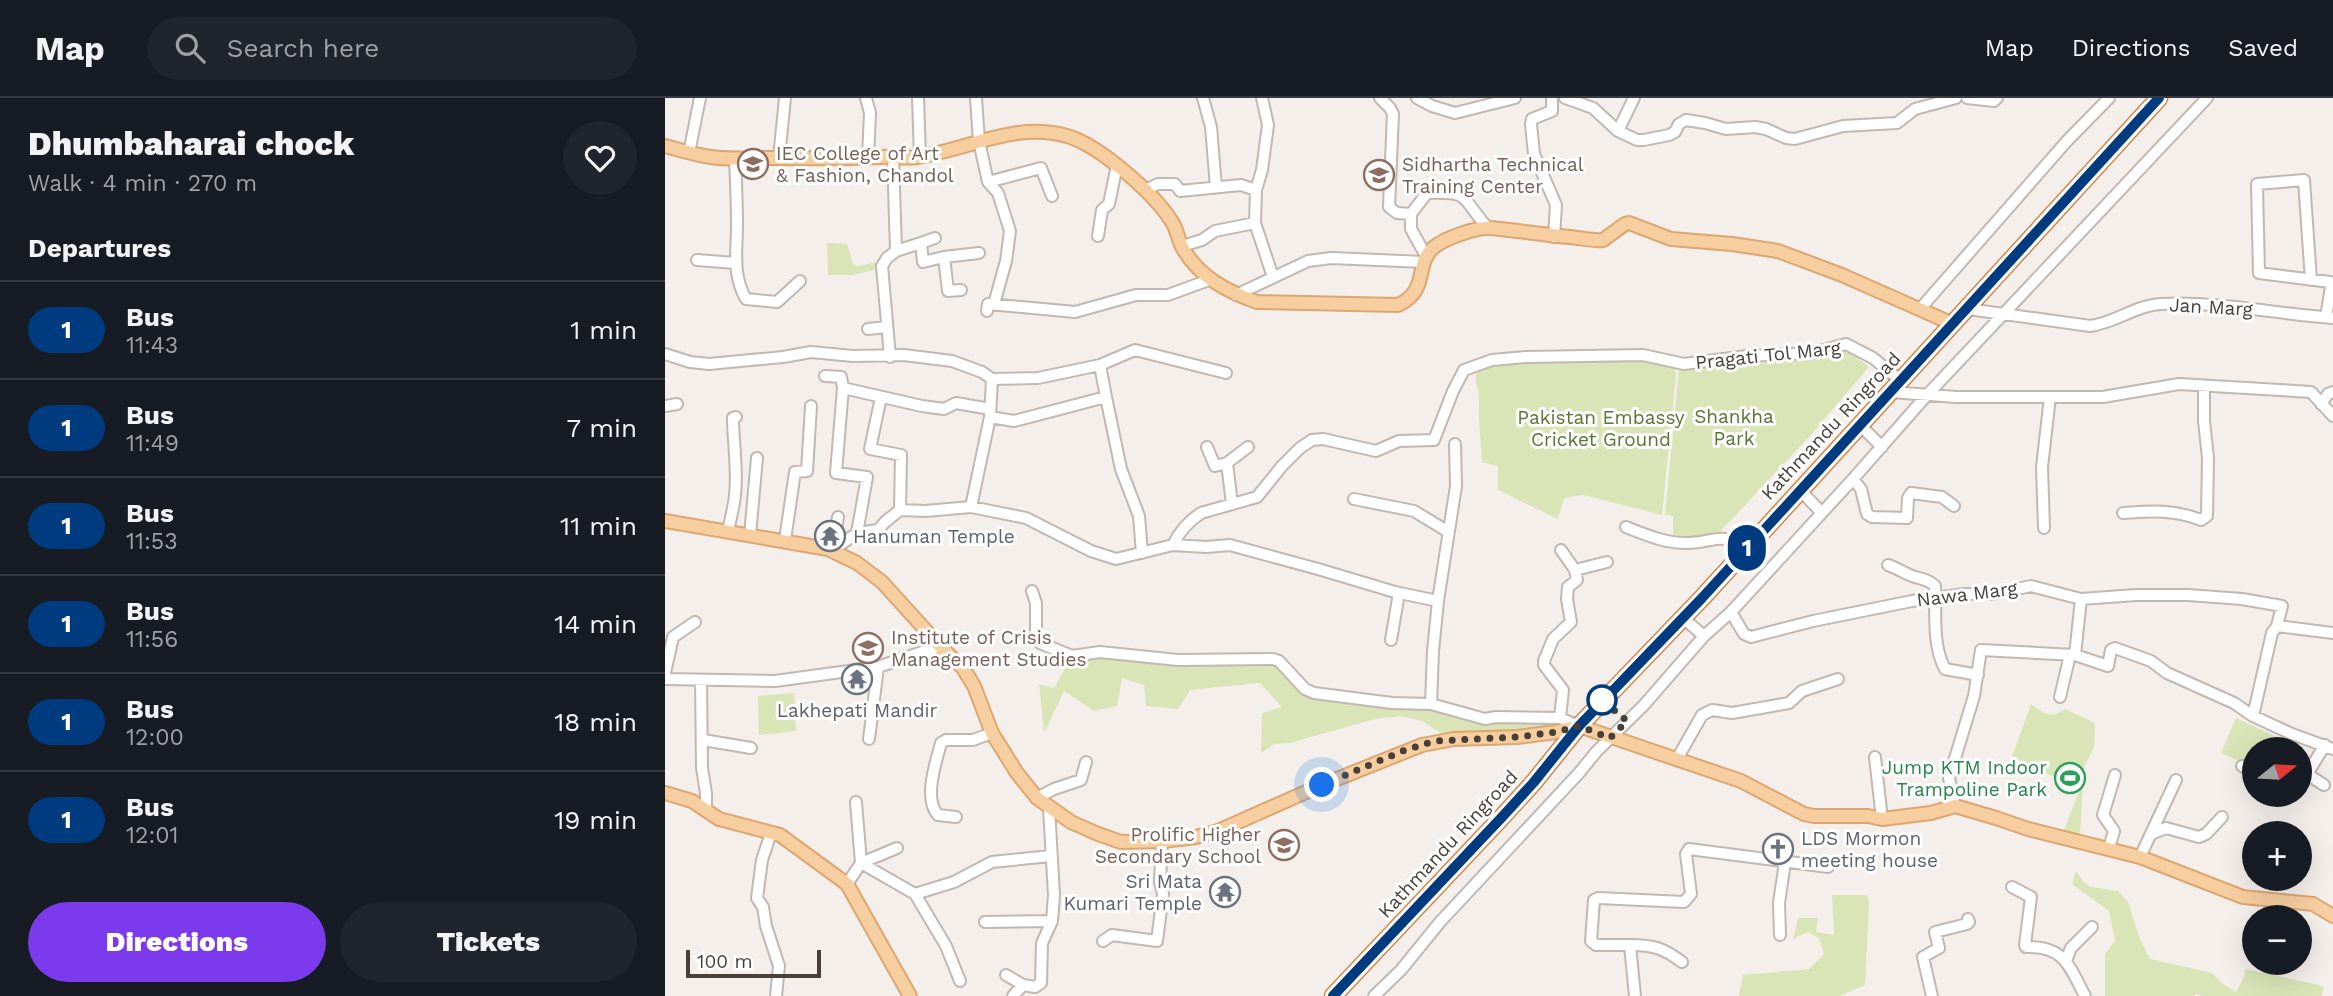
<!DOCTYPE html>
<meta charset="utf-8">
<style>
:root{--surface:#171b24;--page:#20242c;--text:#f1f3f6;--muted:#9ea1a6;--line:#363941;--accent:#7c3aed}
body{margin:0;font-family:"Work Sans",sans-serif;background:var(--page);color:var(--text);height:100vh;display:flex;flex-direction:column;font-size:26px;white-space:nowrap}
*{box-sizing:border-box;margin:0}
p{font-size:23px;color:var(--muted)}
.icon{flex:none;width:38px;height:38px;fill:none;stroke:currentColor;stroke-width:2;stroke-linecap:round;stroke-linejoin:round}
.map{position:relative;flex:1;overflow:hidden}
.panel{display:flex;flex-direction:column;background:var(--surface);width:665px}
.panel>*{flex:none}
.badge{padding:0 14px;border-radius:23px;font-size:24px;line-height:46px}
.needle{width:46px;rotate:72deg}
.buttons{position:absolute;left:1577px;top:639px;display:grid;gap:14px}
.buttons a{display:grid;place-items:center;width:70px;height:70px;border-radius:50%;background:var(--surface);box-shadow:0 7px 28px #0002;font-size:35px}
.scale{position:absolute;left:21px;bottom:18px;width:135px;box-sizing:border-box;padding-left:7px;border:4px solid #483f39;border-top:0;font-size:19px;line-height:24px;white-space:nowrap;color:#483f39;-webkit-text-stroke:5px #fff;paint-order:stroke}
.you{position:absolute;width:35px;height:35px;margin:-18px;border:5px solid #fff;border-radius:50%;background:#1a73e8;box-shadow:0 0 0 10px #1a73e833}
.map>.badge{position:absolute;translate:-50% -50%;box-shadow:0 0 0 4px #fff}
h2{padding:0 28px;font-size:26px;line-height:63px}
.round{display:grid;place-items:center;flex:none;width:74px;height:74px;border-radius:37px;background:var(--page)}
.headline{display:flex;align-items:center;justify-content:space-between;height:119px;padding:0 28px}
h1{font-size:33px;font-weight:800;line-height:52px}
.primary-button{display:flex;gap:14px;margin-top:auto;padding:14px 28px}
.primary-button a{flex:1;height:80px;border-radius:42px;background:var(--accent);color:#fff;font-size:28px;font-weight:800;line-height:80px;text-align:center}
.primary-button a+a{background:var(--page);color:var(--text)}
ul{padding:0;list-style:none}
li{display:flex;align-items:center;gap:21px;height:98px;padding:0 28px;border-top:2px solid var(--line)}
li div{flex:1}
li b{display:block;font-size:26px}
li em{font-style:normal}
li .badge{min-width:77px;font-weight:700;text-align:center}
header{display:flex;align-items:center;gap:42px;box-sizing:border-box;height:98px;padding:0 35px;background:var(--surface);border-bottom:2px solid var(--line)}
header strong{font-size:33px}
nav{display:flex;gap:38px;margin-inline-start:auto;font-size:24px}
.search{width:490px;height:63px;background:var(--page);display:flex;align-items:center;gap:18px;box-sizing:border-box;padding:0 24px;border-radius:38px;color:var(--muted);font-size:26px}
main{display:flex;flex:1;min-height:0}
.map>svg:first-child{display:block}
.green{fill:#d9e5b7}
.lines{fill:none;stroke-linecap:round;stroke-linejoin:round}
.minor-casing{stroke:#c2b8b1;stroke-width:14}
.major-casing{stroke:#dca771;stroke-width:16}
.highway-casing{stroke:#d38446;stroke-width:19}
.minor{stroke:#fff;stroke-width:10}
.major{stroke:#f7cea0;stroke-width:12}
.highway{stroke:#f4b276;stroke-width:16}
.line-casing{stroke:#fff;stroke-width:16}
.line{stroke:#003b80;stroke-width:10}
.walk{stroke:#483f39;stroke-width:7;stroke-dasharray:0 12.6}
.stop-dot{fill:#fff;stroke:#003b80;stroke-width:3.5}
.labels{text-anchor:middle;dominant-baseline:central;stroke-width:6;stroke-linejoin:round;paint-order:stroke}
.education-label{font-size:19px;fill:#785e54;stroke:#fff;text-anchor:start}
.street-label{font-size:19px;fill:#483f39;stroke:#fff}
.park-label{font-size:19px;fill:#587630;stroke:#fff}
.worship-label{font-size:19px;fill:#5b616d;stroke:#fff;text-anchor:start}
.leisure-label{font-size:19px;fill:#27864d;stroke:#fff;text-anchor:end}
</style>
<header>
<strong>Map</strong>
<div class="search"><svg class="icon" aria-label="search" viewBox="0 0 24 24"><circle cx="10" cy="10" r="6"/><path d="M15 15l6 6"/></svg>Search here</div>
<nav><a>Map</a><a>Directions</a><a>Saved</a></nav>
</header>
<main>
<section class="panel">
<div class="headline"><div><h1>Dhumbaharai chock</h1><p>Walk · 4 min · 270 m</p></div><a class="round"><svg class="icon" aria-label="heart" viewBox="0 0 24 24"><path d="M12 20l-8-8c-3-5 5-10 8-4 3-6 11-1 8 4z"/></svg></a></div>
<h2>Departures</h2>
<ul>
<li><span class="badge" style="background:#003b80;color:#fff">1</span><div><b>Bus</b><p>11:43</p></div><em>1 min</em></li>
<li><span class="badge" style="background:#003b80;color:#fff">1</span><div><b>Bus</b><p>11:49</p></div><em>7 min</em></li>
<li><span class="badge" style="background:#003b80;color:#fff">1</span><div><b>Bus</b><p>11:53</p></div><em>11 min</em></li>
<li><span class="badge" style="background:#003b80;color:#fff">1</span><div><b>Bus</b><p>11:56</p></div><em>14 min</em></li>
<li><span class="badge" style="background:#003b80;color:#fff">1</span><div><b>Bus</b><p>12:00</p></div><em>18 min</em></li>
<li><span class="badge" style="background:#003b80;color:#fff">1</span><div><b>Bus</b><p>12:01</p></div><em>19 min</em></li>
</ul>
<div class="primary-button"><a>Directions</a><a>Tickets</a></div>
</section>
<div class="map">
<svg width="1668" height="898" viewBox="0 0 1668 898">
<rect width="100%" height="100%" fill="#f4efeb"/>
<path class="green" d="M162 145 182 146 188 166 192 168 213 164 214 171 187 177H163Z
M1171 251 1187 256 1204 269 1143 340 1052 437 1008 440V418L1000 416 1014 271 1140 262Z
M977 261 999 265 1010 270 1011 277 997 417 918 397 899 400 893 421 833 392V368L817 364C816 344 813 323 814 304 815 291 808 285 812 272L853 263Z
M407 558 614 563 649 595 710 601 820 621 893 620 894 630 781 639 757 623 736 618 710 621 625 645 609 646 596 655 597 615 617 609 595 585 525 592 513 611 481 608 479 587 457 580 452 608 429 613 399 593 379 635 374 586 389 590Z
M129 595 131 633 94 637 93 598Z
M1366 606C1379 616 1386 621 1400 611L1430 625 1429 649 1419 669 1415 738 1399 732 1415 691 1347 659Z
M1571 620 1616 641 1612 651H1589V670L1556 655Z
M1411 773 1419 785 1426 789 1453 793 1463 804 1475 841 1485 861 1547 875 1558 886 1571 894 1578 881 1581 871 1654 887 1659 890 1656 898H1538L1531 896 1529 898H1440V856L1450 843 1444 813 1407 786Z
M1167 797H1202L1204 805 1200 887 1175 898H1074L1078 877 1144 871 1159 856 1154 840 1143 834 1128 841 1133 820H1153L1151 834 1169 837Z"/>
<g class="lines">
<g class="minor-casing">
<path id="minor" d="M201 0 205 15 203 60
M253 0 255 59
M311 0 314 43 323 84 333 95 345 133 341 163 329 206
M538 0 546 29 551 89
M715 0 725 10 728 16 724 109 732 115 746 116 762 95C808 93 795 100 823 130
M752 0 767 8 790 15 850 0
M887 0V13L867 21 866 26 869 56 891 107 889 139
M900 0 928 10 953 33 972 42H979L1004 37 1010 34 1014 26 1021 22 1040 25 1061 31 1090 29 1101 31 1121 40 1130 41 1178 28 1232 25 1250 11 1291 0
M1302 0 1329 3 1332 0
M953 33 969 0
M24 55 35 0
M70 60C71 82 72 104 72 126 72 153 67 177 81 201L112 204 135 183
M114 60 120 0
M323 84 376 70 387 98
M480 92 493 86H510L515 93 576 87 591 92 590 125
M591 92 597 72 603 27 597 0
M746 116V131L761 158
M433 138 437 112 444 106 452 67
M256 145 270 140
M517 148 537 142 550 133 590 125 608 179
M231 153 256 145 258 164 279 159 283 193 296 192
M279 159 314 155
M32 162 70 165
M1646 182 1639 82 1592 86 1594 175 1665 184 1666 189 1661 219
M571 197 643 163 666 160 760 164
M1255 211 1401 44 1444 0
M1303 211 1425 228C1450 225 1471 207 1496 206 1554 203 1611 216 1668 220
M322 213 323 206 410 214 471 197H503L544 182
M203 231 222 229
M0 256 25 264 44 266 118 259 146 254 188 258 239 257 287 263 317 274 327 281 373 280 435 267 470 252 561 275
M225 259 217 168 222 160 231 153 228 58
M160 278 176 279 178 290 171 375 202 379 192 435
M178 290 257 308 279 311 291 305 325 311
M1226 294 1291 299H1438L1514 286 1646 294 1668 318
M216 299 205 351 236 357 235 412
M441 299 456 371 474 418 477 455
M1656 306 1663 296 1668 294
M0 308 12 306
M325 319 349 323 441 299 435 267
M1195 327 1217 349
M790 346 791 388 773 503 768 553 766 606 820 621 831 619 895 620 914 628
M542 349 550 368 562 365
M1188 381 1196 391 1202 416 1207 419 1242 420 1243 400 1246 395 1277 399 1289 408
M1135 392 1157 415
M689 401 749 413 782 433
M567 406 562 365 583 349
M306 409 325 319 327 281
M1458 415C1487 413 1508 411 1536 422L1542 418 1543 360 1539 323V288
M961 429C981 437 1002 446 1024 445 1053 444 1052 433 1081 450
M1379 430 1377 369 1385 299
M63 434C65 422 69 409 70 397 73 371 68 345 68 320L71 319
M85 437 92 360
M120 442 130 374 142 373 146 308
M508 447C514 434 524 423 536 415L592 399 617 368 635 350 647 342 658 341 711 353 734 343 769 342 788 293 799 272 827 262 861 259 978 257 1019 266 1082 258 1147 255 1181 246 1208 260 1236 283
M168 452 192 435 213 432 220 424 235 412 260 413 306 409 361 420 426 453 451 461 508 447 541 449 565 447 653 471 730 494 773 503
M168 452 173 419
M1223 467C1232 470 1239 475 1247 478 1256 481 1263 481 1270 488 1271 515 1267 547 1280 571L1313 577
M910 472 942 464
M367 493 371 505V539L375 545 407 558 435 554 513 562 608 561 614 563 640 591 649 595 727 605 766 606
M1066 514 1079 536 1086 539 1148 523 1247 503 1299 496H1328L1366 488 1416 501 1471 497H1523L1577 501 1617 508 1612 528
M1018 520 1039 538
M726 542 734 495
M1410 557 1416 501
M0 575 8 539 30 524
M0 581 110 583 213 569 275 548
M36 582 37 670 41 695V712
M1395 599 1405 557
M1588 618 1607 535 1612 528 1668 535
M895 620 898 592 879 567V563L888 541 906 524 902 501 903 489 912 482 910 472 896 452
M204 641 213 569
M38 642 86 650
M1210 659 1217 721
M1012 661 1037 617 1047 612 1067 615 1124 605 1137 593 1173 581
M1577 668 1589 675
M1642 676 1659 687
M1634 678 1642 676 1660 647
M372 700 389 691 416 682 421 664
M191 704 196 765 250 796 289 784 327 764 386 758
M1290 708 1284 680 1309 598 1316 552 1410 557 1443 568 1446 552 1450 550 1486 563 1502 575 1569 605 1588 618 1627 636 1668 651
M291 719 273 717C258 701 271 664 276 645L281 642H308L327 635
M106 735 97 762 92 800 98 809 101 828 114 868 111 898
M1486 736 1501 730 1534 739 1541 736 1557 719
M1444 750 1449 733 1438 717 1450 677
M1475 759 1511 682
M182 786 196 765 232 750
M1347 789 1366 799 1360 847 1361 849C1400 848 1404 868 1420 898
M250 796 281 848 295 883
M320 824 387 823
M1115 837 1114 805 1120 764
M438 843 447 837 492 843 498 796 495 784 497 743
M965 847C989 847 998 850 1017 864
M1401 863 1406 850 1427 829
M341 877 358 887
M348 898 358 887 370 889 376 885 377 845 387 823 389 797 384 710
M709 898 736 872 775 824 914 675 932 653 979 607 1039 538 1066 514 1188 381 1262 297 1542 0
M970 898 965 847H931L926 843 929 802 933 800 1019 804 1026 796 1021 756 1024 751 1163 769
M1267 898 1258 859 1274 850 1270 834 1302 826 1304 824 1303 821"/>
</g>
<g class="major-casing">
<path id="major" d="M0 48C15 52 31 57 46 59 65 62 86 60 105 60 142 60 178 61 216 59 228 58 240 61 252 59 303 52 350 23 402 38 434 47 490 96 507 124 512 131 513 141 517 149 534 179 561 193 592 204L733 207C765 192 749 167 768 150 778 141 811 129 824 130 851 132 878 137 905 139 916 140 927 143 938 142L960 126 964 125 1006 141 1067 146 1113 153 1177 177 1288 226
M0 423 163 451 192 465 217 484 275 548 298 570 309 588 327 635 352 675 372 700 406 724 433 736 456 744 497 743 531 739 553 733 657 687 757 647 789 641 852 639 891 634 914 628 1076 683 1139 716 1149 718H1203L1217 721 1266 715 1290 708 1331 720 1363 731 1475 759 1578 799 1648 806 1668 818
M0 695 27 703 54 721 115 737 182 786 245 898"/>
</g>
<g class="highway-casing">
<path id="highway" d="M668 898 838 718 869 684 914 628 1037 500 1494 0"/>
</g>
<use href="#minor" class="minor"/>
<use href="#major" class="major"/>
<use href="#highway" class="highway"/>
</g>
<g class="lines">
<g class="line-casing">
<path id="line" d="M668 898 838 718 869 684 914 628 1037 500 1494 0"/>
</g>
<use href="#line" class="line"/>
<path class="walk" d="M657 687 740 652 770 643 852 639 891 634 914 628 945 640 962 623 937 602"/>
</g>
<defs>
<g id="university-ring" transform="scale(1.575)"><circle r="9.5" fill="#fff" stroke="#8d6e63" stroke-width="1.5"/><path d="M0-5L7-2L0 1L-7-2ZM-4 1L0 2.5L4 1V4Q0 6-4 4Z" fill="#8d6e63"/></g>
<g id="temple-ring" transform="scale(1.575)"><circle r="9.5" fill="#fff" stroke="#6b7280" stroke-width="1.5"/><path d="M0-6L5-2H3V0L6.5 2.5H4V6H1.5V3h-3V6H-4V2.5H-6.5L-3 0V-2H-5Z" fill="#6b7280"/></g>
<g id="stadium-ring" transform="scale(1.575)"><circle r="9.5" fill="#fff" stroke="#2e9e5b" stroke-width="1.5"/><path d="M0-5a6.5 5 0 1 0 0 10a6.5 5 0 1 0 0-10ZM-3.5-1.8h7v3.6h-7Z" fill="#2e9e5b"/></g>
<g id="church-ring" transform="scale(1.575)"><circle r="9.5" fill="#fff" stroke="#6b7280" stroke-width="1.5"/><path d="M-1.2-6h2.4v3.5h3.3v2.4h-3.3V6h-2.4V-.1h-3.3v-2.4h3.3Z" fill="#6b7280"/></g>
</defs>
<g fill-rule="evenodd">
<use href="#university-ring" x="88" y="66"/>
<use href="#university-ring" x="714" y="77"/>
<use href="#temple-ring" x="165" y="438"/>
<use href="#university-ring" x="203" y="550"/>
<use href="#temple-ring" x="192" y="581"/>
<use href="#stadium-ring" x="1405" y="680"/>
<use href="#university-ring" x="619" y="747"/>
<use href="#church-ring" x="1113" y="751"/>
<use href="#temple-ring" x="560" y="794"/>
</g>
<circle class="stop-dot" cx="937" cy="602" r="14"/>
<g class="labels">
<g class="education-label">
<text x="111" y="55">IEC College of Art<tspan x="111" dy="22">&amp; Fashion, Chandol</tspan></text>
<text x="737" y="66">Sidhartha Technical<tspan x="737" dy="22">Training Center</tspan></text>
<text x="226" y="539">Institute of Crisis<tspan x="226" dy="22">Management Studies</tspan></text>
<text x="596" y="736" text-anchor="end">Prolific Higher<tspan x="596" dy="22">Secondary School</tspan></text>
</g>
<g class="street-label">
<text transform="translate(1546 209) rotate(3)">Jan Marg</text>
<text transform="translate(1103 257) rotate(-6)">Pragati Tol Marg</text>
<text transform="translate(1166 328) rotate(-47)">Kathmandu Ringroad</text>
<text transform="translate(1302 496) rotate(-7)">Nawa Marg</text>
<text transform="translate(783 746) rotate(-47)">Kathmandu Ringroad</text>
</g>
<g class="park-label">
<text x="1069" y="318">Shankha<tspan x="1069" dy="22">Park</tspan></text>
<text x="936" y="319">Pakistan Embassy<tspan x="936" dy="22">Cricket Ground</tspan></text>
</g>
<g class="worship-label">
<text x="188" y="438">Hanuman Temple</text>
<text x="192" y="612" text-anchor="middle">Lakhepati Mandir</text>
<text x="1136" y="740">LDS Mormon<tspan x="1136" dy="22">meeting house</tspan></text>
<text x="537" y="783" text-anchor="end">Sri Mata<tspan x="537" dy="22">Kumari Temple</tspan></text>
</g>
<g class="leisure-label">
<text x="1382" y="669">Jump KTM Indoor<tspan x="1382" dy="22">Trampoline Park</tspan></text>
</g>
</g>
</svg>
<div class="buttons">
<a><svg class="needle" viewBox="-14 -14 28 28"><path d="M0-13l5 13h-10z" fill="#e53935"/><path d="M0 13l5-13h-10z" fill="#9ea1a6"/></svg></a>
<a>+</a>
<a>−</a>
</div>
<div class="scale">100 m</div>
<div class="you" style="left:657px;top:687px"></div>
<b class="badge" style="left:1082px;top:450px;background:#003b80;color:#fff">1</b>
</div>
</main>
